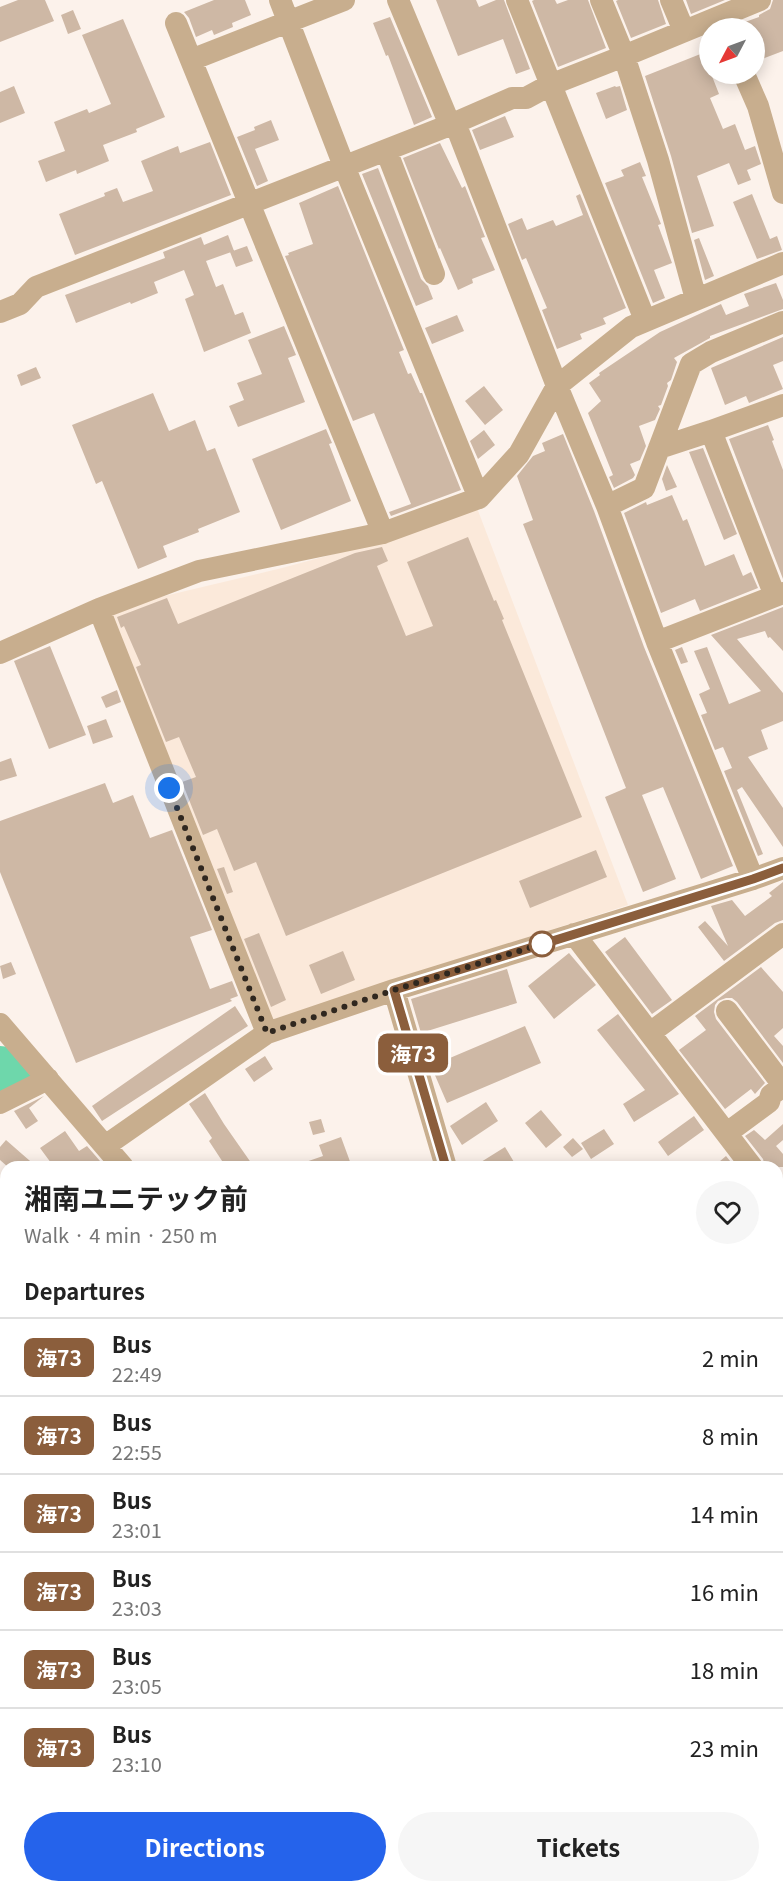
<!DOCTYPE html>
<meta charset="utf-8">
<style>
:root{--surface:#fff;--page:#f6f6f6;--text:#222;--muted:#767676;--line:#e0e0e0;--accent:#2563eb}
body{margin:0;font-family:Georgia,"Noto Sans JP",serif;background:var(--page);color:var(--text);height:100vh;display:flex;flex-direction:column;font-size:22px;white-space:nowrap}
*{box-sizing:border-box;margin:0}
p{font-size:20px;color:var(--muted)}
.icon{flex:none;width:33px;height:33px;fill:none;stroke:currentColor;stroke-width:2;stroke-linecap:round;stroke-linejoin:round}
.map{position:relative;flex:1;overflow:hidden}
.sheet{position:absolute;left:0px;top:1161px;width:783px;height:732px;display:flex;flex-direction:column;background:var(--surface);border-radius:18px 18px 0 0;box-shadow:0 3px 15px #0003}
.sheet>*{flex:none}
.badge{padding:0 12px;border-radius:9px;font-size:21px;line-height:39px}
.needle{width:39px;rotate:229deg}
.controls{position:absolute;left:699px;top:18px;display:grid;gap:12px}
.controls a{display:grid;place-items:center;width:66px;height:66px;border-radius:50%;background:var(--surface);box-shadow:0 3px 15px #0003;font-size:30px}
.you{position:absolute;width:30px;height:30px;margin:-15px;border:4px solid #fff;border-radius:50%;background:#1a73e8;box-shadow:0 0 0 9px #1a73e833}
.map>.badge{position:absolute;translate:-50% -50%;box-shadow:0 0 0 3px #fff}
h2{padding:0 24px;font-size:22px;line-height:54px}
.round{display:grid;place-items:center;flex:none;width:63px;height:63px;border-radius:32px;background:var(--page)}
.head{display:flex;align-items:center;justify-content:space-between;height:102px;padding:0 24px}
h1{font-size:28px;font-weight:700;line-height:45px}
.button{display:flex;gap:12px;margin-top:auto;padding:12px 24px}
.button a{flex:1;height:69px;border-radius:36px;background:var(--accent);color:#fff;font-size:24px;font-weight:700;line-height:69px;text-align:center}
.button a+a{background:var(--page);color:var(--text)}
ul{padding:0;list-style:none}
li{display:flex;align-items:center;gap:18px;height:78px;padding:0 24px;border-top:2px solid var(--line)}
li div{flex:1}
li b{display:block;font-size:22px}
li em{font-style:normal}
li .badge{min-width:66px;font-weight:700;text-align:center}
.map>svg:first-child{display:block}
.built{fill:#fbe9da}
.forest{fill:#6ed7ab}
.building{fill:#ceb8a5}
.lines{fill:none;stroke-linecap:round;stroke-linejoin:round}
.minor{stroke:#c8ae8e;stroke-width:22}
.rail-casing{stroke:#6c635c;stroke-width:7}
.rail{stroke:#fff;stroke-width:4.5;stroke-dasharray:14;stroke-linecap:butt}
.line-casing{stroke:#fff;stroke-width:14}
.line{stroke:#8b5e3c;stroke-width:9}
.walk{stroke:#2f271f;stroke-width:6;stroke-dasharray:0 10.8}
.stop-dot{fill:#fff;stroke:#8b5e3c;stroke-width:3}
</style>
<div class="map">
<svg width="783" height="1893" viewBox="0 0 783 1893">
<rect width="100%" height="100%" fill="#fcf2eb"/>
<path class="built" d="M474 500 628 905 271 1020 106 610 282 568 423 530Z"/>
<path class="forest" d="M0 1046 10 1047 36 1076 0 1104Z
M278 1887H390L382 1893H269Z"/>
<path class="building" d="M18 0H45L54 21 0 42V7Z
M214 0H245L251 15 232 23 233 27 214 35 212 30 196 37 189 18 184 12Z
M436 0H476L479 7 496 0H504L530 69 516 74 503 39 458 56Z
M534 0H555L557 4 568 0H588L606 48 558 67 532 1Z
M618 0H658L666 24 631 38 616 1Z
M686 0H725L691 14Z
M773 0H783V51L754 62V28H732L731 27 759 17V15L770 9Z
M73 10 81 29 68 34 61 15Z
M390 17 432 117 414 125 388 55 386 56 373 23Z
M123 19 165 117 136 129 137 132 103 145 109 161 77 174 76 170 46 182 38 161 65 151 54 122 87 109 89 113 111 104 82 35Z
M703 53 719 94 710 98 723 129 735 124 745 150 755 146 761 164 747 170 751 180 738 185 729 163 697 176 714 226 692 233 671 156 645 76Z
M14 86 25 113 0 123V92Z
M615 86 616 87 620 86 627 110 606 119 596 93Z
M505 116 514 137 480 150 472 130Z
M271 120 279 140 255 149 268 181 257 186 237 137 255 130 254 127Z
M210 142 231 195 75 255 59 214 105 196 104 193 117 188 123 202 153 191 141 161 178 146 180 153Z
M440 143 462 188 465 186 485 237 481 238 495 270 472 279 473 283 458 290 440 248 439 249 403 158Z
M640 162 646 176 642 177 661 224 658 225 672 263 654 270 665 298 653 303 605 183 624 176 621 170Z
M378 168 421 279 428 286 433 299 416 306 362 174Z
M338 186 404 350 399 352 408 374 411 373 420 393H422L461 490 391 516 389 512 411 504 374 413 353 421 285 256 289 255 288 253 313 244 299 203Z
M580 194 626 308 603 318 606 324 580 334 582 339 557 349 542 310 547 308 526 258 522 260 508 224 522 218 527 230 553 220 556 226 583 215 576 196Z
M752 194 770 239 777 236 782 250 757 259 733 202Z
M228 235 234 251 206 261 216 287 223 284 235 315 243 312 251 333 204 352 185 299 194 295 184 270 154 282 158 293 131 304 130 302 76 323 65 295 165 258 163 252 201 237 204 245Z
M699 238 714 276 705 280 694 240Z
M247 246 253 261 236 267 230 252Z
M776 283 783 300V309L710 336V338L674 358 677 362 671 380 667 383 668 386 661 405 658 406 660 409 655 420 639 426 646 446 640 460 630 464 635 475 633 478 614 488 609 477 613 475 588 413 601 401 589 383 600 375 599 373 660 332 721 304 726 315 749 306 744 294Z
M457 315 464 331 432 344 425 328Z
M284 326 296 355 288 358 305 402 238 427 229 406 244 400 237 383 262 374 248 340Z
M783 337V361L773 365 783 389 749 403 746 396 725 405 711 368Z
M36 367 41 378 21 386 17 375Z
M484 386 503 410 485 425 465 401Z
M153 393 169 431 195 420 207 451 215 448 240 512 198 529 199 532 163 546 167 557 138 569 102 481 96 484 72 425Z
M768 425 774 440 772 441 783 470V579L729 439Z
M326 429 332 443 329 444 351 501 281 530 252 459Z
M484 430 495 445 478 459 470 441Z
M563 434 594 511 644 647 733 866 701 879 663 787 642 795 676 879 643 892 605 797 626 788 523 524 533 520 517 476 533 456 545 451 542 443Z
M703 448 737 534 724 540 689 452Z
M667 465 677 487 666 491 662 479Z
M672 495 683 521 687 519 705 566 734 554 743 576 751 572 758 588 700 611 695 599 661 613 624 513 646 502 647 505Z
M468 537 494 601 496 600 504 619 502 620 582 817 286 936 256 862 234 871 217 829 203 835 182 782 196 777 179 737 166 742 136 667 141 665 124 626 121 628 117 617 167 598 178 624 355 553 382 547 388 561 377 566 406 636 433 626 407 562Z
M783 607V651L770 637 768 638 765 631 737 639 783 693V721L761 730 768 749 748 757 783 808V847L742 787 737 790 763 854 758 856 724 771 732 768 723 747 715 750 701 715 707 713 699 694 710 689 694 651 707 647 729 704 761 691 711 635Z
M50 646 86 735 49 749 14 661Z
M682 647 688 662 681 664 675 650Z
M117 690 121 702 106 708 101 697Z
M106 719 113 737 93 744 87 726Z
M11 758 17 776 0 781V762Z
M105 783 113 803 133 795 150 838 172 830 212 930 190 937 210 989 232 981 238 996 230 999 232 1001 76 1063 0 872V821Z
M596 850 607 877 530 908 519 881Z
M224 867 233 892 227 894 217 869Z
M783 882V920L775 923 724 961 698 927 705 921 728 946 711 906 732 900 745 916 772 896 769 893Z
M259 933 286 1000 271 1007 244 939Z
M625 937 672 1000 652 1014 605 952Z
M343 951 355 980 321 994 309 965Z
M569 953 596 985 554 1019 528 986Z
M11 962 16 974 3 979 0 966Z
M761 967 783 992V1028L774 1036 783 1046V1063L737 1002 732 998H726L718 1001 715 1005 714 1012 716 1019 765 1083 755 1094 751 1089 725 1109 679 1050 706 1030 695 1016Z
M507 969 517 1003 421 1033 411 999Z
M235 1006 248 1026 102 1121 92 1106Z
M618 1014 679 1094 634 1122 623 1104 645 1090 597 1030Z
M525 1026 541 1063 447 1103 431 1066Z
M265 1056 273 1069 254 1082 245 1069Z
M205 1093 224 1124 254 1167H226L209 1141 212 1138 189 1104Z
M44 1096 29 1108 38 1121 26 1129 14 1111Z
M486 1102 498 1121 462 1145 450 1126Z
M541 1110 562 1135 546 1148 525 1123Z
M694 1116 704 1130 668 1156 658 1142Z
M321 1119 325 1132 313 1135 309 1122Z
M783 1124V1140L776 1146 783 1154V1167H765L763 1159 745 1136 754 1130 765 1140Z
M604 1129 614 1144 591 1159 581 1143Z
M65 1131 79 1151 87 1146 100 1161 91 1167H54L40 1148Z
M341 1137 352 1167H298L297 1165 323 1156 319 1145Z
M573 1138 583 1149 572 1157 563 1147Z
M6 1140 22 1154 37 1167H8L0 1160V1147Z
M505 1147 517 1167H473Z
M726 1156 735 1167H713Z"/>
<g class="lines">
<path class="minor" d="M280 0 344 166 479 498
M398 0 450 125 512 98H526L550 85 624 56 658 160 696 299
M517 0 645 320
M601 0 624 56 760 0
M671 0 684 31
M176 23 383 533
M191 60 344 0
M744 74 758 106 783 193
M455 123 557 386 607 506 657 642 753 879
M386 150 434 274
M0 312 20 304 36 287 450 125
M659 448 711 431
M607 506 644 488 691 364 711 352 783 322
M775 596 711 431 783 405
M99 609 199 571 383 533 479 498 519 454 557 386 631 327 783 263
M657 642 783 593
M0 653 99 609 267 1033
M574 934 752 1167
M394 990 446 1167
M727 1011 783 1085
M0 1024 123 1167
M650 1033 783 934
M0 1103 48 1079
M727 1133 769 1102 771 1095 783 1086
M105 1146 267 1033 394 990 753 879 783 868
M777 1202 783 1210
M0 1383 6 1379
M777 1414 783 1410
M0 1531 6 1527
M0 1553 6 1557
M777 1634 783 1647
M777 1734 783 1727
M131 1887 135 1893
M463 1887 469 1893
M55 1893 67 1887
M622 1893 628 1887"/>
<g class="rail-casing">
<path id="rail" d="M0 1188 6 1190
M0 1201 6 1203
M777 1485 783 1487
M777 1495 783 1497"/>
</g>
<use href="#rail" class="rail"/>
</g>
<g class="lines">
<g class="line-casing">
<path id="line" d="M446 1167 394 990 753 879 783 868"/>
</g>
<use href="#line" class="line"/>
<path class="walk" d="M169 788 267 1033 394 990 551 941 542 944"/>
</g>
<circle class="stop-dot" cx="542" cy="944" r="12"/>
</svg>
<div class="controls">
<a><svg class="needle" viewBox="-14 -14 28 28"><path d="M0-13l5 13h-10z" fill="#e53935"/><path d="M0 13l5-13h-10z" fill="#767676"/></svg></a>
</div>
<div class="you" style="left:169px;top:788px"></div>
<b class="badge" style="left:413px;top:1053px;background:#8b5e3c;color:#fff">海73</b>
<section class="sheet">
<div class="head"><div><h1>湘南ユニテック前</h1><p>Walk · 4 min · 250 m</p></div><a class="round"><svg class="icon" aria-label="heart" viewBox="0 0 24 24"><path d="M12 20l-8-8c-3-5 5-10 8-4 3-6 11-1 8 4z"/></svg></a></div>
<h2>Departures</h2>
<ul>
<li><span class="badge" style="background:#8b5e3c;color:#fff">海73</span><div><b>Bus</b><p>22:49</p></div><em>2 min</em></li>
<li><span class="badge" style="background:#8b5e3c;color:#fff">海73</span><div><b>Bus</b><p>22:55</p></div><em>8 min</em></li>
<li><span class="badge" style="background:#8b5e3c;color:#fff">海73</span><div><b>Bus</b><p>23:01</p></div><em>14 min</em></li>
<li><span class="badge" style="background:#8b5e3c;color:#fff">海73</span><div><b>Bus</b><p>23:03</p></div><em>16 min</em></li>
<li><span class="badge" style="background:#8b5e3c;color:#fff">海73</span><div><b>Bus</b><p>23:05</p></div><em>18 min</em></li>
<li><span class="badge" style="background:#8b5e3c;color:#fff">海73</span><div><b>Bus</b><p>23:10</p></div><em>23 min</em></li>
</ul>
<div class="button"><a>Directions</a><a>Tickets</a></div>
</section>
</div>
